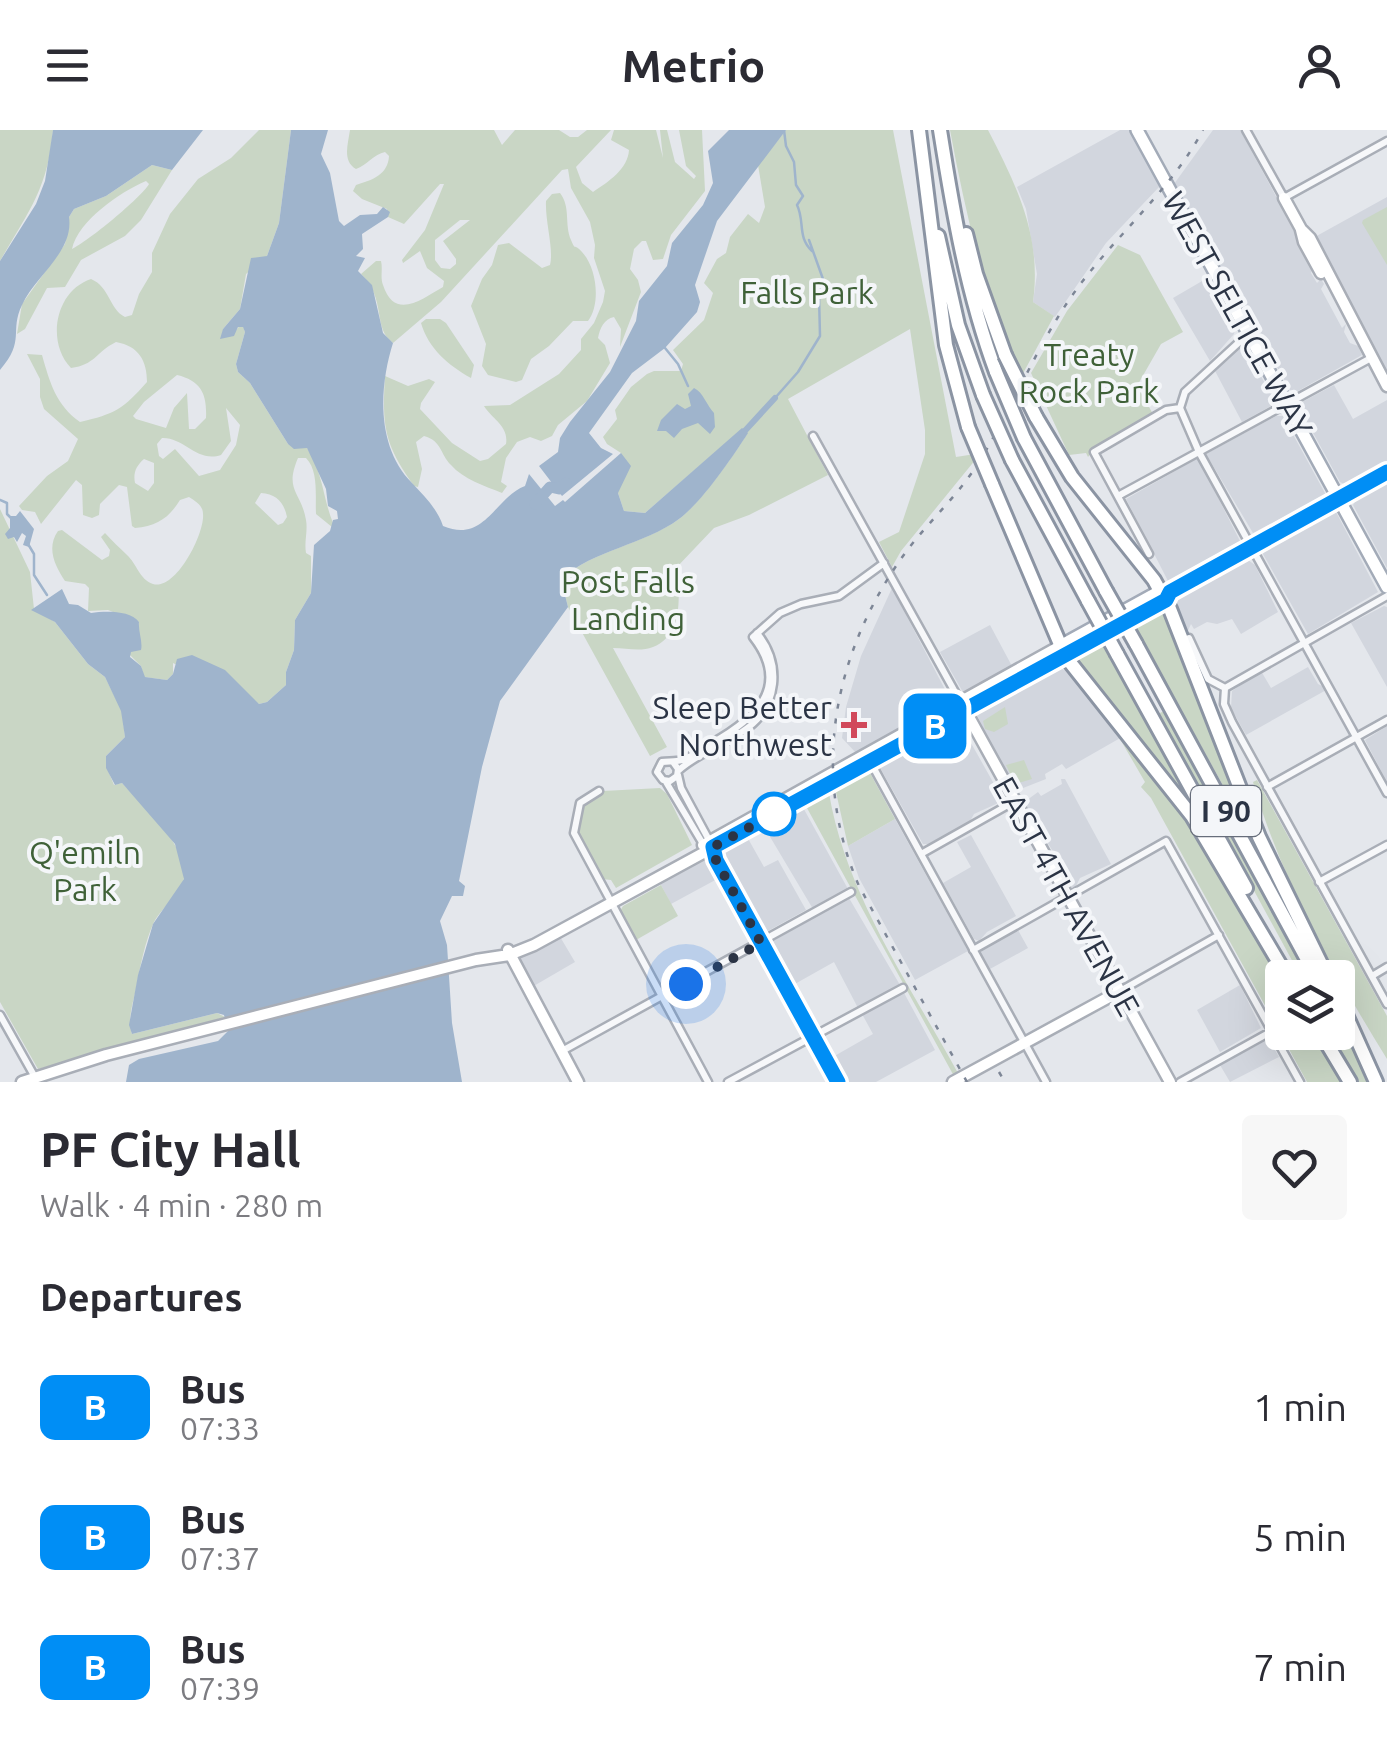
<!DOCTYPE html>
<meta charset="utf-8">
<style>
:root{--surface:#fff;--page:#f7f7f7;--text:#2b2b33;--muted:#7c7c81}
body{margin:0;font-family:Ubuntu,sans-serif;background:var(--page);color:var(--text);height:100vh;display:flex;flex-direction:column;font-size:38px;white-space:nowrap}
*{box-sizing:border-box;margin:0}
p{font-size:32px;color:var(--muted)}
.icon{flex:none;width:55px;height:55px;fill:none;stroke:currentColor;stroke-width:2;stroke-linecap:round;stroke-linejoin:round}
.map{position:relative;height:952px;overflow:hidden}
.side{display:flex;flex-direction:column;background:var(--surface);flex:1}
.side>*{flex:none}
.badge{padding:0 20px;border-radius:15px;font-size:35px;line-height:65px}
.buttons{position:absolute;left:1265px;top:830px;display:grid;gap:20px}
.buttons a{display:grid;place-items:center;width:90px;height:90px;border-radius:10px;background:var(--surface);box-shadow:0 10px 40px #0002;font-size:50px}
.you{position:absolute;width:50px;height:50px;margin:-25px;border:8px solid #fff;border-radius:50%;background:#1a73e8;box-shadow:0 0 0 15px #1a73e833}
.map>.badge{position:absolute;translate:-50% -50%;box-shadow:0 0 0 5px #fff}
h2{padding:0 40px;font-size:38px;line-height:90px}
.round{display:grid;place-items:center;flex:none;width:105px;height:105px;border-radius:10px;background:var(--page)}
.overview{display:flex;align-items:center;justify-content:space-between;height:170px;padding:0 40px}
h1{font-size:48px;font-weight:600;line-height:75px}
ul{padding:0;list-style:none}
li{display:flex;align-items:center;gap:30px;height:130px;padding:0 40px}
li div{flex:1}
li b{display:block;font-size:38px}
li em{font-style:normal}
li .badge{min-width:110px;font-weight:700;text-align:center}
header{display:flex;justify-content:space-between;align-items:center;height:130px;padding:0 40px;background:var(--surface);font-size:45px;font-weight:600}
.map>svg:first-child{display:block}
.built{fill:#d2d6de}
.green{fill:#c9d6c5;fill-rule:evenodd}
.water{fill:#9fb4cc}
.lines{fill:none;stroke-linecap:round;stroke-linejoin:round}
.stream{stroke:#9fb4cc;stroke-width:2.5}
.canal{stroke:#9fb4cc;stroke-width:6}
.river{stroke:#9fb4cc;stroke-width:11}
.street-casing{stroke:#a9aeb7;stroke-width:11}
.secondary-casing{stroke:#a9aeb7;stroke-width:15}
.primary-casing{stroke:#a3abb8;stroke-width:16}
.highway-casing{stroke:#8b94a3;stroke-width:18}
.street{stroke:#f7f8fa;stroke-width:6}
.secondary{stroke:#fff;stroke-width:10}
.primary{stroke:#fff;stroke-width:11}
.highway{stroke:#fff;stroke-width:12}
.rail{stroke:#7d8696;stroke-width:2.5;stroke-dasharray:5 10;stroke-linecap:butt}
.highway-bridge-casing{stroke:#8b94a3;stroke-width:18;stroke-linecap:butt}
.highway-bridge{stroke:#fff;stroke-width:12}
.line-casing{stroke:#fff;stroke-width:22}
.line{stroke:#008ef5;stroke-width:15}
.walk{stroke:#2b3445;stroke-width:10;stroke-dasharray:0 18}
.poi-dot{fill:#d1495b;stroke:#f4f6f9;stroke-width:4}
.stop-dot{fill:#fff;stroke:#008ef5;stroke-width:5}
.labels{text-anchor:middle;dominant-baseline:central;stroke-width:8;stroke-linejoin:round;paint-order:stroke}
.shield{fill:#f4f6f9;stroke:#676e7b;stroke-width:2.5}
.shield-label{font-size:30px;font-weight:bold;fill:#2b3445}
.park-label{font-size:32px;fill:#3f6138;stroke:#f4f6f9}
.street-label{font-size:32px;fill:#2b3445;stroke:#f4f6f9}
.poi-label{font-size:32px;fill:#2b3445;stroke:#f4f6f9;text-anchor:end}
</style>
<header><svg class="icon" aria-label="menu" viewBox="0 0 24 24"><path d="M4 6h16M4 12h16M4 18h16"/></svg>Metrio<svg class="icon" aria-label="person" viewBox="0 0 24 24"><circle cx="12" cy="8" r="4"/><path d="M4 21q1-7 8-7t8 7"/></svg></header>
<div class="map">
<svg width="1387" height="952" viewBox="0 0 1387 952">
<rect width="100%" height="100%" fill="#e4e7ec"/>
<path class="built" d="M1120 0H1130L1160 56 1106 113 1055 187 1033 172 1037 144 1026 79 1017 57Z
M1213 0H1240L1314 136 1311 143 1317 153 1321 149 1324 154 1321 159 1342 198 1346 194 1344 202 1350 213 1358 216 1362 225 1298 261 1290 260 1174 54Z
M1387 67V243L1313 108Z
M1209 147 1235 197 1234 204 1210 231 1173 168Z
M1238 216 1245 217 1273 268 1271 276 1242 292 1214 239Z
M1334 255 1353 289 1387 270V331L1344 354 1340 352 1300 279 1302 272Z
M1276 286H1283L1326 365 1253 403 1206 324Z
M1198 328 1240 411 1168 451 1126 369Z
M1387 353V438L1353 375 1356 370Z
M1336 382 1378 462 1308 504 1263 424 1265 419Z
M1248 430 1255 435 1278 482 1241 504 1232 489 1217 494 1207 492 1194 499 1191 494 1185 507 1175 480 1177 470Z
M892 458 951 571 857 624 842 608 846 577 861 526Z
M1384 476 1387 477V557L1351 493Z
M990 495 1013 538 964 564 940 522Z
M1053 536 1070 542 1122 607 1066 639 1062 634 1045 644 1046 649 1018 660 1012 656 975 581Z
M1308 537 1318 554 1328 559 1246 605 1231 578 1232 561 1261 541 1271 558Z
M961 589 967 593 962 597 998 661 1003 659 1005 663V670L974 684 969 693 931 714H923L879 636 880 632Z
M1387 596V652L1365 610Z
M1061 649H1065L1111 734 1080 748 1075 758 1067 755 1064 746 1049 722 1052 720 1023 673 1038 662 1041 666 1062 654Z
M800 672 848 759 813 779 763 695Z
M895 689 968 821 915 850 859 748 848 716Z
M746 705 764 737 778 730 806 780 766 802 760 799 718 724V720Z
M971 705 1016 786 987 802 979 811 974 809 943 753 971 737 957 712Z
M703 726 719 748 671 774 660 753Z
M849 768 900 855 858 878 834 832 793 855 770 818 773 811Z
M1018 800 1028 818 990 839 981 823 982 818Z
M559 805 575 832 532 857 518 830 519 825Z
M1240 855 1261 898 1220 922 1197 880Z
M903 861 935 920 876 952H844L831 928 873 904 862 884Z
M1265 911 1271 913 1279 927 1230 952 1220 935Z"/>
<path class="green" d="M0 0H53C48 59 28 82 0 131Z
M259 0H291L279 93 267 126 246 144 240 179 223 199 225 206H232L240 195 243 196 245 202 236 234 238 242 250 253 288 314 307 318C323 342 323 369 333 393L332 397 316 384C315 367 319 341 306 328H298C284 361 301 361 306 390 308 401 304 412 306 423L311 426V463L295 490 294 520 286 542V555L267 572 259 574 173 533V544L167 550 144 547 141 536 129 524 139 492 108 480 88 481 89 458 85 454 65 451C55 436 46 418 58 401L62 400 102 430 109 426 110 420 101 407 105 403C112 411 120 418 127 425 137 434 139 449 153 454 176 461 205 403 203 384 203 375 195 371 189 367L180 370C169 388 157 396 135 398L132 396 127 357 119 355 100 374 99 385 92 388 83 385 82 355 76 350 41 394 35 382 22 380 19 376 47 346 68 331 78 309 44 279 40 267V249L27 224 42 225C50 253 56 275 80 292 115 284 123 279 147 252 147 231 139 216 116 212 96 222 95 235 71 238 46 212 55 161 91 149 110 157 109 179 125 187L132 185 139 164 152 142V123L170 84 198 49 231 28ZM177 245C202 251 207 265 206 288L195 299H189L187 263 174 278 166 298 136 289 133 286 144 272ZM226 278 240 295 236 315 220 340 199 346 175 319 163 329 159 326 157 314 162 308C184 307 197 333 221 325L231 311ZM144 329 154 333V353L148 361 135 353C133 343 136 336 144 329ZM261 363C276 364 284 372 287 387L283 393 278 395 255 373Z
M350 0H494L502 15 515 0H559L570 7H578L587 0H611L576 37 582 53 593 62C608 52 628 39 629 20L611 10 614 0H656L663 28 660 0H667L675 32 694 49 696 46 686 36 679 0H702L705 61 671 105 663 129 653 130 646 111H642L634 119 630 139 638 150 641 162 620 217 621 199 614 187C604 189 600 198 598 208L605 215 610 233 587 271 558 295 552 306 541 311 530 307 517 312 506 328 501 352 507 356 502 363C485 356 463 349 451 335 440 324 442 311 424 306L416 312 422 339 418 357 414 356C384 314 382 296 385 246L408 256 429 249 435 252 421 273 420 279 452 313 480 331 488 329 506 314C509 296 492 289 484 276L510 275 559 244 581 220V209L594 193 603 172 605 161 594 128 595 115 590 92 571 58 568 39 562 40 441 172 393 213C372 198 387 169 361 144L376 131H381C383 139 380 147 383 155 395 192 423 168 443 157L444 151 427 138 420 121 403 133 402 130 425 100 444 54H440L404 94 388 87 387 79 362 69 353 61 356 55C372 50 388 45 389 26L385 22C374 24 367 35 356 39 342 31 348 14 350 0ZM460 90H470L443 111 456 129V134L450 139 441 138 435 130V110Z
M786 0H893L956 327 975 324 976 329 901 421 892 437 879 412 899 402 925 324V300L910 199 788 269 828 345 749 385 714 398 676 438C680 462 684 505 653 517 640 522 627 518 613 518L667 617 650 626 568 477 561 449C593 420 643 415 679 389 701 372 732 328 747 304L742 299 645 383 624 381 618 363 621 323 607 314 603 307 617 289 615 280 631 257 647 244 654 241H681L683 234 673 220 704 190 713 163 704 153 717 129 726 123 730 107 748 84 759 93 765 77 758 35Z
M950 0H988C1017 56 1042 107 1033 172L1054 186 1020 249C985 168 966 86 950 0Z
M152 35 172 40 141 90 125 106 81 130 65 157 47 158 25 199 17 204 22 174 65 114 69 87 74 79 106 66ZM146 51 149 54C141 68 87 112 72 119 78 91 120 62 146 51Z
M560 63C571 77 564 95 571 110 576 122 573 112 582 122 597 138 601 174 588 191H573L549 216 531 229 522 250 516 252 488 245 482 236 486 214 471 176 482 149 492 135 498 115 509 113 542 138 550 135C554 119 545 92 546 71L552 64Z
M1387 77V135L1362 93 1363 90Z
M1118 115 1140 125 1183 202 1161 214 1137 256 1153 284 1096 317 1088 327 1086 323 1069 325 1031 243 1067 181Z
M426 189H440L446 193 474 235 471 248C449 236 428 218 421 193Z
M0 379 30 442 34 479 55 492 88 534 105 547 122 581 125 607 106 626 107 638 114 655 122 653C142 675 188 715 184 748 182 764 162 777 154 792 145 811 140 837 136 859 133 873 127 889 132 904L217 883 225 887 38 939 0 872Z
M1157 482 1167 486 1264 729 1133 494Z
M1103 512 1212 709 1076 532 1080 524Z
M1005 577 1008 594 994 602 985 599 983 591Z
M1164 581 1313 847H1301L1158 584Z
M1122 607 1194 695 1282 848V902L1313 903 1341 952H1307L1151 668 1141 657 1145 652 1120 609Z
M1024 630 1032 649 1015 654 1006 635Z
M864 639 870 643 895 689 848 716 834 653Z
M1257 650 1387 886V929C1335 845 1280 747 1253 652Z
M660 658 667 664 692 715 616 758 611 750 602 749 577 704 583 674 603 661Z
M829 663C846 765 910 855 959 945L955 948 807 678 808 675Z
M661 755 678 786 636 810 620 781 623 776Z
M1338 891 1371 952H1359L1331 903 1338 902Z"/>
<path class="water" d="M53 0H203L172 40 152 35 106 66 74 79 69 87C74 122 35 146 22 175 9 202 26 210 0 240V131L36 74 45 51Z
M291 0H328L321 24 330 43 339 91 344 96 360 85 377 84 383 77 390 82 388 87 362 104 363 119 356 126 365 128 358 141 372 155 383 203 393 213C379 257 376 317 412 353 424 366 437 378 443 396 485 414 495 367 525 356L529 344 555 376 563 370 565 372 621 323 631 336 618 363 624 381 645 383 742 298 748 303C732 328 702 372 679 389 644 415 593 420 561 449L568 477 500 571 482 637 459 751 465 756 463 766H452L440 791 447 815 452 893 462 952H126L129 935 139 929 218 911 228 901 224 885 217 883 132 904 129 895 138 845 153 794 184 749 175 714 122 653 115 655 106 638V626L125 607 121 581 105 547 88 534 55 492 31 480 62 459 69 474 78 475 91 483C105 481 130 480 139 492 138 501 143 512 141 520L131 522 130 527 141 536 145 547 167 550 173 544 177 529 192 525 225 540 259 574 267 572 286 555V542L294 520 295 490 311 463 314 415 330 401 333 390 338 389 337 381 328 376 326 359 307 318 294 319 288 314 250 253 238 242 236 234 245 202 243 197H238L234 206 220 209 223 199 240 179 251 128 267 126 279 93Z
M729 0H786L717 91 695 155 700 172 697 182 665 218 632 243 589 303 601 318 613 324 562 366 539 336 558 322 560 308 570 292 610 242 636 191 639 171 667 136 672 113 703 75 713 53 708 21Z
M694 258C703 262 707 276 714 283L715 297 710 304 698 293 682 299 674 308 666 301H657L661 290 677 274 685 279 691 276 688 264Z
M20 381 34 399 29 417 23 415 26 406 22 403 17 412 14 407 8 409 5 404 10 398V386H16Z"/>
<g class="lines">
<path class="stream" d="M784 0 786 16 794 32 796 55 803 66 797 75C805 91 797 107 812 121
M665 218 678 234 688 256
M775 268 798 242 820 206 819 165 823 149 809 110
M0 370 7 373V384L11 388
M28 414 34 424V445L47 465"/>
<path class="canal" d="M742 304 775 268"/>
<path class="river" d="M535 374 550 357 559 359 566 353"/>
<g class="street-casing">
<path id="street" d="M1246 0 1284 68 1387 11
M1180 278 1199 322 1387 663
M1180 278 1185 262 1248 204
M813 306 960 571
M1118 366 1371 228
M1149 424 1094 322 1166 280 1180 278
M1189 508 1208 549 1225 558
M1225 558 1224 574 1232 592 1387 874
M1225 558 1387 466
M673 632 678 639 677 646 670 651 663 650 657 642 662 632C667 631 672 632 677 631 689 630 702 619 712 613 755 589 792 557 753 507L780 483 801 474 839 466 884 433
M871 633 1046 952
M679 640C711 611 767 607 773 554 775 535 769 518 757 503
M678 645 681 658 709 710
M666 652 703 714
M1267 657 1387 590
M599 661 580 673 574 703 708 952
M921 724 1015 671
M1319 752 1387 715
M973 820 1166 711 1300 952
M1372 846 1387 837
M1120 861 1219 805
M0 885 36 949
M562 921 851 762
M728 952 903 858
M1180 952 1272 901"/>
</g>
<g class="secondary-casing">
<path id="secondary" d="M1284 68 1301 99 1310 108 1387 256
M1301 100 1304 112 1321 143
M1339 368 1387 342
M963 576 1170 952
M703 715 1060 516
M705 719 716 731 838 952
M508 820 578 952
M22 952 106 925 476 830 509 825 534 815 1065 526
M953 952 1120 861"/>
</g>
<g class="primary-casing">
<path id="primary" d="M1137 0 1387 457
M1060 516 1160 461H1166
M1065 526 1165 470 1170 461 1339 368"/>
</g>
<g class="highway-casing">
<path id="highway" d="M919 0 946 215 968 297
M940 0C953 82 967 164 996 242
M966 104 976 144 1005 225
M938 106 958 195 983 265
M1036 287 1072 347 1154 450 1170 479 1259 707 1328 848
M1024 308 1106 461
M1012 330 1088 471
M992 354 1065 526 1192 686 1288 848
M1136 514 1317 848
M1117 524 1246 758
M1338 867 1376 952
M1320 902 1350 952"/>
</g>
<use href="#street" class="street"/>
<use href="#secondary" class="secondary"/>
<use href="#primary" class="primary"/>
<use href="#highway" class="highway"/>
<path class="rail" d="M999 942 1005 952
M967 952 859 756C810 644 833 524 903 426 925 395 954 370 975 338 1012 281 1036 215 1076 160 1116 105 1171 60 1203 0"/>
<g class="highway-bridge-casing">
<path id="highway-bridge" d="M1005 225 1036 287
M996 242 1024 308
M983 265 1012 330
M968 297 992 354
M1106 461 1136 514
M1088 471 1117 524"/>
</g>
<use href="#highway-bridge" class="highway-bridge"/>
</g>
<g class="lines">
<g class="line-casing">
<path id="line" d="M838 952 716 730 713 717 1166 470 1170 462 1387 342"/>
</g>
<use href="#line" class="line"/>
<path class="walk" d="M686 854 761 813 716 730 713 717 774 684"/>
</g>
<path class="poi-dot" d="M849 580h10v10h10v10h-10v10h-10v-10h-10v-10h10z"/>
<circle class="stop-dot" cx="774" cy="684" r="20"/>
<g class="labels">
<rect class="shield" x="1191" y="656" width="70" height="50" rx="8"/>
<g class="shield-label">
<text x="1226" y="681">I 90</text>
</g>
<g class="park-label">
<text x="807" y="162">Falls Park</text>
<text x="1089" y="224">Treaty<tspan x="1089" dy="37">Rock Park</tspan></text>
<text x="628" y="451">Post Falls<tspan x="628" dy="37">Landing</tspan></text>
<text x="85" y="722">Q'emiln<tspan x="85" dy="37">Park</tspan></text>
</g>
<g class="street-label">
<text transform="translate(1238 184) rotate(61)">WEST SELTICE WAY</text>
<text transform="translate(1067 766) rotate(61)">EAST 4TH AVENUE</text>
</g>
<g class="poi-label">
<text x="832" y="577">Sleep Better<tspan x="832" dy="37">Northwest</tspan></text>
</g>
</g>
</svg>
<div class="buttons">
<a><svg class="icon" aria-label="layers" viewBox="0 0 24 24"><path d="M12 4l9 5-9 5-9-5zM3 14l9 5 9-5"/></svg></a>
</div>
<div class="you" style="left:686px;top:854px"></div>
<b class="badge" style="left:935px;top:596px;background:#008ef5;color:#fff">B</b>
</div>
<section class="side">
<div class="overview"><div><h1>PF City Hall</h1><p>Walk · 4 min · 280 m</p></div><a class="round"><svg class="icon" aria-label="heart" viewBox="0 0 24 24"><path d="M12 20l-8-8c-3-5 5-10 8-4 3-6 11-1 8 4z"/></svg></a></div>
<h2>Departures</h2>
<ul>
<li><span class="badge" style="background:#008ef5;color:#fff">B</span><div><b>Bus</b><p>07:33</p></div><em>1 min</em></li>
<li><span class="badge" style="background:#008ef5;color:#fff">B</span><div><b>Bus</b><p>07:37</p></div><em>5 min</em></li>
<li><span class="badge" style="background:#008ef5;color:#fff">B</span><div><b>Bus</b><p>07:39</p></div><em>7 min</em></li>
</ul>
</section>
